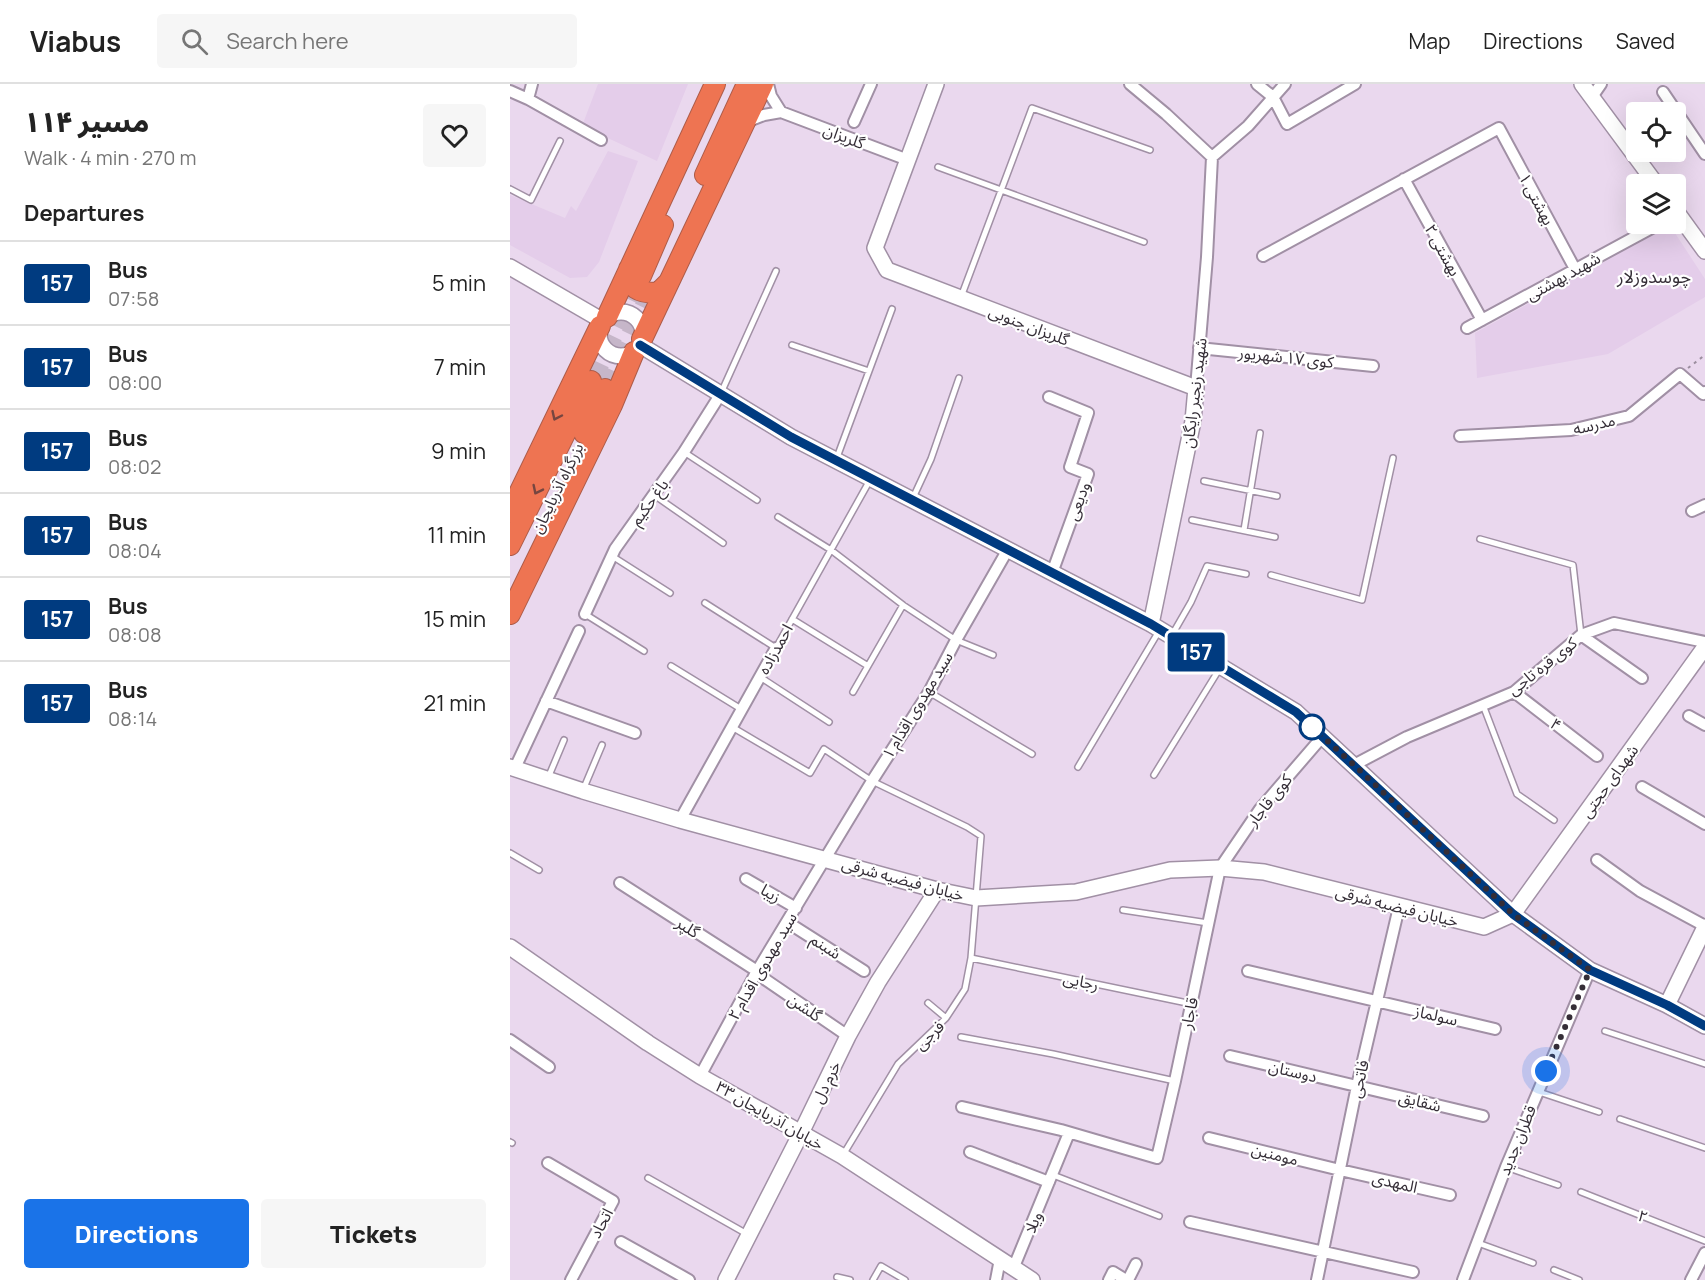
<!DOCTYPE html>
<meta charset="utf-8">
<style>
:root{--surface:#fff;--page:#f6f6f6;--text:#222;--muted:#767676;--line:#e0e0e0;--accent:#1a73e8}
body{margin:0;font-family:Manrope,"Noto Sans Arabic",sans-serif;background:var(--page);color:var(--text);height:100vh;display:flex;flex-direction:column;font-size:22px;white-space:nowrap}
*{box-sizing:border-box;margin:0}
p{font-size:20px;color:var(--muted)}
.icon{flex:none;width:33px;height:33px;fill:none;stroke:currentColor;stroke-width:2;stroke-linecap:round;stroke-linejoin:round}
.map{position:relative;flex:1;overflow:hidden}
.details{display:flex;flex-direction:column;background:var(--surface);width:510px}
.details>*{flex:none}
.badge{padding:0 12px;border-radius:4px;font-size:21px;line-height:39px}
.tools{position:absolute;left:1116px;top:18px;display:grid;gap:12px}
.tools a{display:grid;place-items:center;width:60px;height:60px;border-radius:6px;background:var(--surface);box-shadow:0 6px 24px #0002;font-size:30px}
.you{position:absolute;width:30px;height:30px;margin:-15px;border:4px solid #fff;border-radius:50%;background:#1a73e8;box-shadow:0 0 0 9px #1a73e833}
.map>.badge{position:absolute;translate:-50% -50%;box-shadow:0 0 0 3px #fff}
h2{padding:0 24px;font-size:22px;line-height:54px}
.round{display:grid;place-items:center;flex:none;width:63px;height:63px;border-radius:6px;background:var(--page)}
.summary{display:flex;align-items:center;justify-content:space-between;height:102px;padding:0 24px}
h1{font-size:28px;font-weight:800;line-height:45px}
.cta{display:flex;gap:12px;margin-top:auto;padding:12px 24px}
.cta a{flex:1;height:69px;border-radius:6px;background:var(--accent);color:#fff;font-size:24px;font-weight:800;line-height:69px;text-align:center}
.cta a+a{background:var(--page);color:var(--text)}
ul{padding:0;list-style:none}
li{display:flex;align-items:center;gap:18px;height:84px;padding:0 24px;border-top:2px solid var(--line)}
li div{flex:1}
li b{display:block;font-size:22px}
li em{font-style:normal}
li .badge{min-width:66px;font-weight:700;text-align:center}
header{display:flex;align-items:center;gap:36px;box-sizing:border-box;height:84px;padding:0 30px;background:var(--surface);border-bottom:2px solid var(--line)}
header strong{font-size:28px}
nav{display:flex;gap:33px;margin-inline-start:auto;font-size:21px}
.search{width:420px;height:54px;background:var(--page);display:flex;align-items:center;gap:15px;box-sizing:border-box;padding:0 21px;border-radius:6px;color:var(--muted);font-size:22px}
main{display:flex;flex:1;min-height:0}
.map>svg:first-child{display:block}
.built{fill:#e4cdea}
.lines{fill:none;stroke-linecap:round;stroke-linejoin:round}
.highway-tunnel{stroke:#c6b6c9;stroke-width:20;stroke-dasharray:20 10;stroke-linecap:butt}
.lane-casing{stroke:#a190a5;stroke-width:8}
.street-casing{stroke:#a190a5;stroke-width:14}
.secondary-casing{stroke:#a190a5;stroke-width:18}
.highway-casing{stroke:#ad5c49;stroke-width:22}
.path{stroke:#9c8e9f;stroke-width:2;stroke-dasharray:3 4.5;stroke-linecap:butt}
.lane{stroke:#fff;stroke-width:5}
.street{stroke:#fff;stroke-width:10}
.secondary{stroke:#fff;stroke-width:15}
.highway{stroke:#ee7452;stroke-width:20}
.oneway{stroke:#764640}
.line-casing{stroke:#fff;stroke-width:14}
.line{stroke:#003b80;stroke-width:9}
.walk{stroke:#352e37;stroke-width:6;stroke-dasharray:0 10.8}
.stop-dot{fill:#fff;stroke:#003b80;stroke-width:3}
.labels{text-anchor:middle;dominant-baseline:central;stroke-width:4.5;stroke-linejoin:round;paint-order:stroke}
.street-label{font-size:16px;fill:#352e37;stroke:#fff}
.neighbourhood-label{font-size:18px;fill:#352e37;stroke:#fff}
</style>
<header>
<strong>Viabus</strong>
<div class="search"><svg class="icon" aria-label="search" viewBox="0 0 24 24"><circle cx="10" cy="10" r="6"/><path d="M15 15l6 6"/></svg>Search here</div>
<nav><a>Map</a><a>Directions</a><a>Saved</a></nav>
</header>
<main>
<section class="details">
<div class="summary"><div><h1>مسیر ۱۱۴</h1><p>Walk · 4 min · 270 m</p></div><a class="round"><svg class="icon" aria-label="heart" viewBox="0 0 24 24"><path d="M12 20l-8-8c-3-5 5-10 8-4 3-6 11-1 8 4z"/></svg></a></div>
<h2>Departures</h2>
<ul>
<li><span class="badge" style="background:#003b80;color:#fff">157</span><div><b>Bus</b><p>07:58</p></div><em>5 min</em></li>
<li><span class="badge" style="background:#003b80;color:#fff">157</span><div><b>Bus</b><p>08:00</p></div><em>7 min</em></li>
<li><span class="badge" style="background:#003b80;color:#fff">157</span><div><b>Bus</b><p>08:02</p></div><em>9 min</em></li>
<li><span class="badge" style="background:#003b80;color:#fff">157</span><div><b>Bus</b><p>08:04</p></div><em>11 min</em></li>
<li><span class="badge" style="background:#003b80;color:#fff">157</span><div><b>Bus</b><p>08:08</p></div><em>15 min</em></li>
<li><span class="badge" style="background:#003b80;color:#fff">157</span><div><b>Bus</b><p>08:14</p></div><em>21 min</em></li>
</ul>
<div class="cta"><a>Directions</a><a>Tickets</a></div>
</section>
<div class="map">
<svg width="1195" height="1196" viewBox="0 0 1195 1196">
<rect width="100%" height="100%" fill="#ead8ee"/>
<path class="built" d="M88 0H178L147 77 72 42Z
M98 67 128 77 89 178 77 193 60 194 0 161V111L55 134 61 122 66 127Z
M1154 145 1163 146 1195 195V213L1098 270 967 294 965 249Z"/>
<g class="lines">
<path class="highway-tunnel" d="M81 297 131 192
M95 305 147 197"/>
<g class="lane-casing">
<path id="lane" d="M428 83 634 158
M0 105 21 116 50 57
M451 213 522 24 640 66
M282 261 359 287
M211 309 266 187
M174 368 247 416
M326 376 382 225
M694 397 767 412
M144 411 213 459
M402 416 421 375 449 294
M268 433 321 466 393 521
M682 436 765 453
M734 446 750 349
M970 455 1063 481 1071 551
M102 472 160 509
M761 491 852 516 883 374
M195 519 266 564 360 396
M75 530 134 567
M282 535 358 582
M662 551 681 518 697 482 736 490
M161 582 231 625
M250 593 319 638
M343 608 393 521 446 556 483 571
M419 608 522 670
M973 621 1007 710 1044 736
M222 643 300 689 314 665 362 697 457 743 471 752 461 874 455 905 436 934 388 980 333 1071
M568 683 649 547
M644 691 710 584
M38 694 54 656
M73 706 92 661
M0 769 29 786
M613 826 698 839
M461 874 682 920
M418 919 436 934
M1095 947 1195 980
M451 953 543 970 665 997
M1029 1008 1089 1028
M1110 1035 1195 1064
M0 1058 2 1059
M996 1083 1048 1101
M543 1091 649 1132
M138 1094 237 1150
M1071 1108 1195 1157
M968 1159 1023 1179
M1044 1186 1069 1196
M327 1193 340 1196
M363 1196 371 1182 395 1196"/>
</g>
<g class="street-casing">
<path id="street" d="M620 0 656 30 702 73
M747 0 763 13 777 40 845 0
M0 7 18 15 91 56
M1153 8 1195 70
M1082 13 1091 0
M18 15 22 0
M271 28 398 76
M236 38 254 31 271 28 261 12 258 0
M344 38 361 0
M702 73 738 42 775 0
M894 95 972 236
M753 172 989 44 1065 185
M957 244 1149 140
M689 264 863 282
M686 304 697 173 702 73
M539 313 578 329 560 383 578 390 542 489
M950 352 1061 346 1119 332 1170 290 1193 310 1195 308
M1182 427 1195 421
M75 530 105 465 174 368 210 311
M1071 551 1132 594
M1004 608 1087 672
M36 617 125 649
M1179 632 1195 641
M844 681 897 653 1004 608 1071 551 1104 539 1195 558
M5 684 69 547
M1132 703 1195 740
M170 736 266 564
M1087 776 1130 807 1195 842
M236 795 286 824
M110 799 247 887
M277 838 354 887
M738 887 985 945
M253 894 338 952
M0 956 39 983
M720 972 973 1032
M190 992 247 887 362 697 419 608 446 556 497 467
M452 1023 551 1046 647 1074 665 997 710 784 750 725 813 652
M699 1054 830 1086 940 1111
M460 1068 539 1098
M38 1079 103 1117 61 1196
M680 1138 903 1188
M111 1158 179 1196
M503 1185 559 1049
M486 1196 490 1175
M599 1196 603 1188 616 1196
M618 1196 626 1180
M807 1196 847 1002 889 823
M953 1196 996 1083 1080 886
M1181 1196 1195 1169"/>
</g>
<g class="secondary-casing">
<path id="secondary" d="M426 0 365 164 377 186 686 304 683 337 641 540
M1072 0 1146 100
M1166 127 1195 167
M0 183 93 237
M89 250a22 22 0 1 1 44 0a22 22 0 1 1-44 0Z
M130 261 281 353 641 540 786 628 1003 830 1080 886 1157 921 1195 942
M0 683 73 707 170 736 427 806 466 814 566 808 660 786 710 784 754 788 974 843 1003 830 1195 563
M0 863 138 959 190 992 332 1072 522 1196
M1157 921 1195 843
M216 1196 291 1049 338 952 368 898 427 806"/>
</g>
<g class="highway-casing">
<path id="highway" d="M195 91 237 0
M119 185C118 205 129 209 148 209L158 199
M131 192 153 141
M97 233 205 0
M132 255 253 0
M74 349 95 305
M0 428 90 242
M0 461 81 297
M0 530 102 321 124 268"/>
</g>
<path class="path" d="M1178 284 1195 271"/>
<use href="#lane" class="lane"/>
<use href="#street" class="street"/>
<use href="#secondary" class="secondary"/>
<use href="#highway" class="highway"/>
</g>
<defs><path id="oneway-chevron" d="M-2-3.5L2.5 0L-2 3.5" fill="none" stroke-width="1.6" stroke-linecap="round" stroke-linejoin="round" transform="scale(1.5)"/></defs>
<g class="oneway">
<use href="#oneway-chevron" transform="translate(46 332) rotate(115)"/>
<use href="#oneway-chevron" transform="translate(27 406) rotate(116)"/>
</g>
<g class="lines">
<g class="line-casing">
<path id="line" d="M130 261 281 353 641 540 786 628 1003 830 1080 886 1157 921 1195 942"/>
</g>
<use href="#line" class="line"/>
<path class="walk" d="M802 643 844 681 1003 830 1080 886 1036 987"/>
</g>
<circle class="stop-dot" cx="802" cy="643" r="12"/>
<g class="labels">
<g class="street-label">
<text transform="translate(334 52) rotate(21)">گلریزان</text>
<text transform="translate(1027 115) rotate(62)">بهشتی ۱</text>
<text transform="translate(933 166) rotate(61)">بهشتی ۲</text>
<text transform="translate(1053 192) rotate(-29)">شهید بهشتی</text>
<text transform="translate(519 241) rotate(21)">گلریزان جنوبی</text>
<text transform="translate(776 273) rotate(6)">کوی ۱۷ شهریور</text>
<text transform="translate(684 309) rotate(-83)">شهید رنجبر رایگان</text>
<text transform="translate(1084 340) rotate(-13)">مدرسه</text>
<text transform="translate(47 404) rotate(-64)">بزرگراه آذربایجان</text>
<text transform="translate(568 417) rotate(-70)">ودیعی</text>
<text transform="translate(139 418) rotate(-54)">باغ حکیم</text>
<text transform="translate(265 565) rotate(-61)">احمدزاده</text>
<text transform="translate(1032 582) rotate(-38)">کوی قره تاجی</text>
<text transform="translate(407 621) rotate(-59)">سید مهدوی اقدام ۱</text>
<text transform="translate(1046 640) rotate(38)">۴</text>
<text transform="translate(1099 697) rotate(-54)">شهدای حجتی</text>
<text transform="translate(759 716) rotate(-51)">کوی قاجار</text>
<text transform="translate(393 795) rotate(15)">خیابان فیضیه شرقی</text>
<text transform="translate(261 809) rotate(31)">زیبا</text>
<text transform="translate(887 822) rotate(14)">خیابان فیضیه شرقی</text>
<text transform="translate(178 843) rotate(33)">گلپر</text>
<text transform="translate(316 862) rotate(33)">شبنم</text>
<text transform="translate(252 882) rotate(-60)">سید مهدوی اقدام ۲</text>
<text transform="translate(571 897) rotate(12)">رجایی</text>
<text transform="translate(295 923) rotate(34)">گلشن</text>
<text transform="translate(679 929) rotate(-78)">قاجار</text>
<text transform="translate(926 931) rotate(13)">سولماز</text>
<text transform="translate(419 951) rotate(-44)">فرجی</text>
<text transform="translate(783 987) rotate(13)">دوستان</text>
<text transform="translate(849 995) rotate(-78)">فاتحی</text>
<text transform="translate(316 998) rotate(-64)">خرم دل</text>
<text transform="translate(910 1017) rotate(14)">شقایق</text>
<text transform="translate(260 1031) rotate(30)">خیابان آذربایجان ۳۳</text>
<text transform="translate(1007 1056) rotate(-68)">قطران جدید</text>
<text transform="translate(765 1070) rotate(14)">مومنین</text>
<text transform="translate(885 1098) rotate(13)">المهدی</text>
<text transform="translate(1133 1132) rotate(21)">۲</text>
<text transform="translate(523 1138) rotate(-68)">ویلا</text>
<text transform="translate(91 1139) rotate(-62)">اتحاد</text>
</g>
<g class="neighbourhood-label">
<text x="1144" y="192">چوسدوزلار</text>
</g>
</g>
</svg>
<div class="tools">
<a><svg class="icon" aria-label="locate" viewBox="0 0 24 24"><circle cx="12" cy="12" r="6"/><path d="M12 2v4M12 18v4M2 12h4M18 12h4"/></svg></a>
<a><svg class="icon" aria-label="layers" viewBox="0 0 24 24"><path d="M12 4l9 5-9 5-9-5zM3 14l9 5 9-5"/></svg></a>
</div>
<div class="you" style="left:1036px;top:987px"></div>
<b class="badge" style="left:686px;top:568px;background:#003b80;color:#fff">157</b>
</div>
</main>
